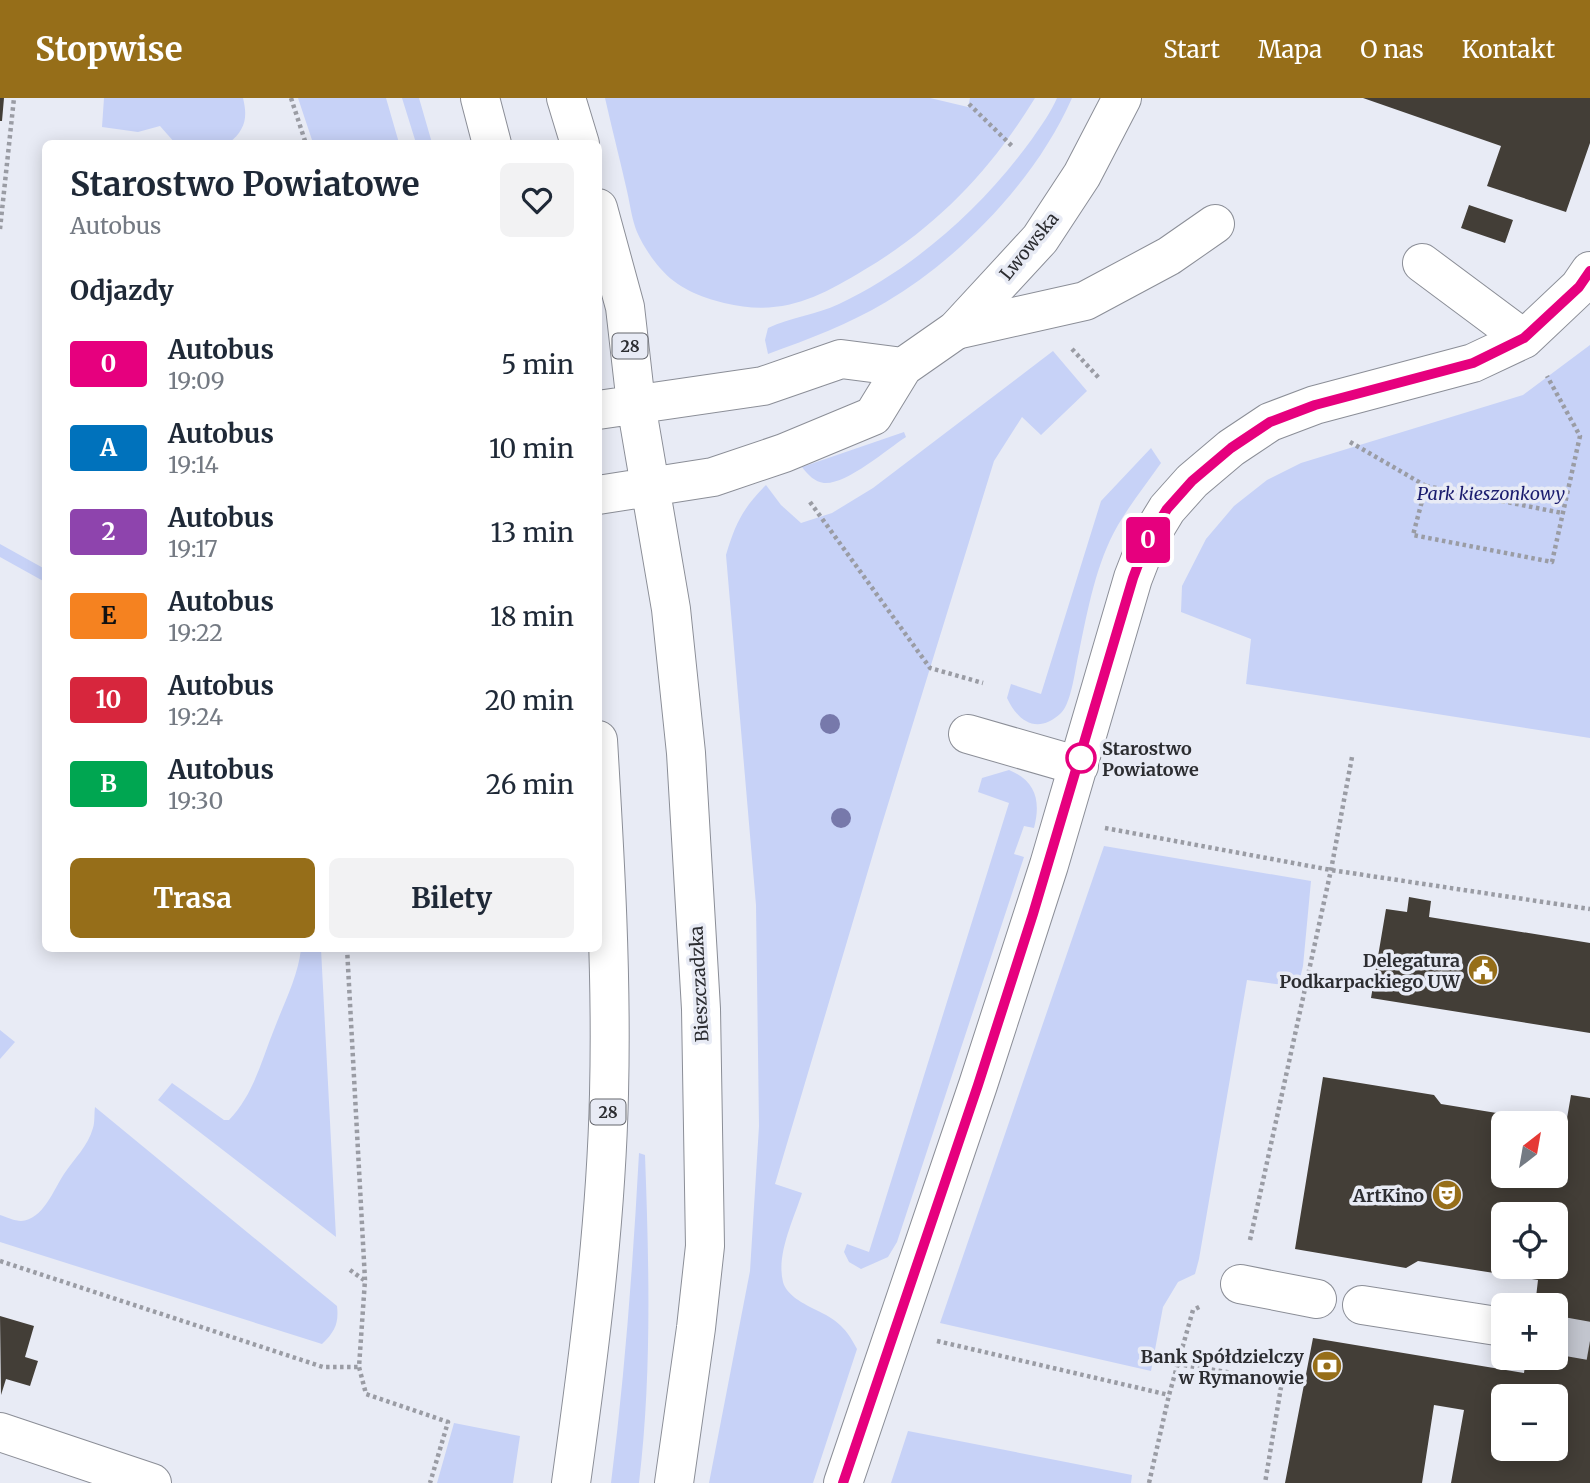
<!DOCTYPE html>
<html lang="pl">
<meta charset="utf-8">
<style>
:root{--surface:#fff;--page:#f2f2f3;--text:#1f2937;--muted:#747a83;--accent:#966e19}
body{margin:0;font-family:Merriweather,serif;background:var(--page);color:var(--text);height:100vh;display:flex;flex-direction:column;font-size:26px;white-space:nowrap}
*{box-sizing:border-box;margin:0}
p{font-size:23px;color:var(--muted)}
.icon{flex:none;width:38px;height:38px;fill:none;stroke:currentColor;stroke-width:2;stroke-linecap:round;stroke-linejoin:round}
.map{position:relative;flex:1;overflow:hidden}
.details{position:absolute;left:42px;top:42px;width:560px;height:812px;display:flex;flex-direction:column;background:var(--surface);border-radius:10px;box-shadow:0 4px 18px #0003}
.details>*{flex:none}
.badge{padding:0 14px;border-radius:5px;font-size:24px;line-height:46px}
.needle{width:46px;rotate:31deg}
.buttons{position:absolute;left:1491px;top:1013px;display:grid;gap:14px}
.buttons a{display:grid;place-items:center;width:77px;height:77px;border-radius:10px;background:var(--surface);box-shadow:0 4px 18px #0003;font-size:35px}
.map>.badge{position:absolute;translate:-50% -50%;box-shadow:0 0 0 4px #fff}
h2{padding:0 28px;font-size:26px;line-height:63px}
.round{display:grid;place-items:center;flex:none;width:74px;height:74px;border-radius:10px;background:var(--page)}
.head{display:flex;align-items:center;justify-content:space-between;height:119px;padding:0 28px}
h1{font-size:33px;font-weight:700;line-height:52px}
.action{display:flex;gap:14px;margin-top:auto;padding:14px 28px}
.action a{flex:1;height:80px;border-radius:10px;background:var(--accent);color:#fff;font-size:28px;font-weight:700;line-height:80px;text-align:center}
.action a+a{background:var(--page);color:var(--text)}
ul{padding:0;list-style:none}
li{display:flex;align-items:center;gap:21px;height:84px;padding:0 28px}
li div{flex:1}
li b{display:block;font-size:26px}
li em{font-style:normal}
li .badge{min-width:77px;font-weight:700;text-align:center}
header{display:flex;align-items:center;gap:42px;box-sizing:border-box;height:98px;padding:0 35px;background:var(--accent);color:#fff}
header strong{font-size:33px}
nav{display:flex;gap:38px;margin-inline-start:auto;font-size:24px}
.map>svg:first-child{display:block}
.green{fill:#c7d2f7}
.building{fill:#433e37;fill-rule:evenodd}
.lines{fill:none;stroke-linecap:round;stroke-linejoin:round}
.minor-tunnel{stroke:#c2c5ce;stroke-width:38;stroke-dasharray:38 19;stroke-linecap:butt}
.minor-casing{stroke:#8b8e97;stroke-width:40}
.major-casing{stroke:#8b8e97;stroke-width:40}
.path{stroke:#9a9ca4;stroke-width:4.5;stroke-dasharray:3.5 3.5;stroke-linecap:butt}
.minor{stroke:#fff;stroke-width:38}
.major{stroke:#fff;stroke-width:38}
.tree{fill:#7779ab}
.line-casing{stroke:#fff;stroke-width:16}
.line{stroke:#e6007e;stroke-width:10}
.stop-dot{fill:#fff;stroke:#e6007e;stroke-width:3.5}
.labels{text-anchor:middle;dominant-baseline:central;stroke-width:7;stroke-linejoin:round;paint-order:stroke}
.shield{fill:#e8ebf5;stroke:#64666c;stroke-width:2}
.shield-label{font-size:16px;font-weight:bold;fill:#2c2d31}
.street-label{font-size:18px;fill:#2c2d31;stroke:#e8ebf5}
.park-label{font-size:18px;font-style:italic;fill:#1a1c6e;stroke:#e8ebf5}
.stop-label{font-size:18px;font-weight:bold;fill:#2c2d31;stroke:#e8ebf5;text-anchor:start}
.poi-label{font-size:18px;font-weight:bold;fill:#2c2d31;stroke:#e8ebf5;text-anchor:end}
</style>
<header>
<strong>Stopwise</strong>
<nav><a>Start</a><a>Mapa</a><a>O nas</a><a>Kontakt</a></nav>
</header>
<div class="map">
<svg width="1590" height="1385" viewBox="0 0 1590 1385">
<rect width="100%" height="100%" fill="#e8ebf5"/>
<path class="green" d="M104 0H243C248 20 245 32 229 45H175L160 28 138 34 102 29Z
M298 0H386L399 45H313Z
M402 0H419L432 45H416Z
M605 0H930L968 9 970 0H1035C991 72 937 129 864 172 818 200 781 219 724 205 700 199 677 190 660 170 652 161 642 146 637 134 632 122 630 106 627 93 620 62 612 31 605 0Z
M1057 0H1072C1037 80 962 159 886 204 849 226 809 241 768 256L765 242 768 230C791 219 816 217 839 206 915 170 983 109 1032 41 1041 28 1051 14 1057 0Z
M1590 247V640L1246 586 1251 541 1181 514 1182 488 1206 441 1234 408 1267 382 1301 365 1523 297Z
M1053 253 1087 293 1041 337 1022 319 994 363 881 729 775 1086 802 1095C794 1121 776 1156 783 1184 786 1196 801 1204 810 1209 835 1221 844 1226 857 1251L813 1385H709L750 1173 759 1028 756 807 726 457C735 426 743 410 766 387L781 407 801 425 832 415 873 390Z
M904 334 906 339C886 352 846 387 824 385 815 384 808 377 802 369Z
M1151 350 1161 365C1147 385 1131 405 1118 427 1096 465 1088 511 1079 554 1075 570 1072 604 1061 615 1038 637 1018 624 1007 600L1011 586 1041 596 1101 403Z
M0 446 45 471V484L0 459Z
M1009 672C1036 683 1041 703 1034 730L1024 728 1014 756 1024 759 897 1144 888 1159 861 1171 849 1164 844 1154 847 1146 869 1154 1009 705 978 694 982 680Z
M1104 748 1311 783 1303 868 1298 889 1247 882 1199 1161 1195 1176 1178 1184 1163 1209 1151 1273 940 1225Z
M301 851H321L336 1139 158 1002 172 985 224 1022H229C254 996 262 961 275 929 285 903 298 878 301 851Z
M0 932 15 944 0 961Z
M95 1009 337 1208C339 1225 335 1234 322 1246L0 1144V1117C6 1119 15 1123 21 1123 43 1122 54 1091 64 1076 74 1061 88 1048 93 1030 95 1024 94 1016 95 1009Z
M639 1055 645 1057C649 1166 652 1276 639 1385H611C625 1275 633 1165 639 1055Z
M454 1325 520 1338 513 1385H437Z
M908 1333 1132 1377 1131 1385H891Z"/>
<path class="building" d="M0 0H4L2 23H0Z
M1363 0H1590V45L1566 114 1487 88 1501 48Z
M1469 107 1513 122 1505 145 1461 130Z
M1409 799 1431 803 1429 819 1590 845V935L1371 900 1386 811 1407 814Z
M1323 979 1434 997 1441 1006 1552 1024 1503 1026V1078H1556V1025L1566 1026 1571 997 1590 1000V1385H1451L1464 1312 1434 1307 1422 1385H1285L1313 1240 1524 1275 1526 1260H1556V1208H1535L1538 1182 1418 1163 1406 1170 1295 1151ZM1503 1116H1556V1169H1503ZM1503 1298H1556V1351H1503Z
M0 1218 34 1228 25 1259 38 1263 30 1288 6 1281 1 1297Z"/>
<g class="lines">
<path class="minor-tunnel" d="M1556 1237 1590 1243"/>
<g class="minor-casing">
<path id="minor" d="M1422 165 1524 241
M956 232 1085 203 1169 158 1215 126
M968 636 1079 668
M1240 1186 1317 1201
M1362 1207 1503 1229
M0 1334 152 1385
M843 1385 978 987 1049 767 1133 480 1147 444 1167 411 1192 383 1231 350 1270 324 1315 307 1473 265 1524 241 1579 189 1590 173"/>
</g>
<g class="major-casing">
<path id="major" d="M480 0 492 46
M566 0 580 46
M598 110 625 209 636 306 671 511 686 655 701 911 705 1148 696 1230 674 1385
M598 312 763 288 841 261 903 269
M598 397 713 379 784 355 873 318 903 269 956 232 1040 141 1082 77 1122 0
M571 1385C589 1256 606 1126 609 996 612 878 605 759 598 642"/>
</g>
<path class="path" d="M291 0 306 46
M969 6 1014 50
M0 131 14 0
M1072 251 1099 280
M1350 344 1426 388 1413 437 1552 464 1580 338 1547 278
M1426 388 1562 415
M810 404 930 570 983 585
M1105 730 1331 772 1590 811
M347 850 365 1182 359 1269 366 1296 448 1324 430 1385
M1250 1142 1331 772 1352 659
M0 1163 323 1269H359
M350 1172 364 1182
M937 1243 1169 1297
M1177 1266 1282 1283 1265 1385
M1149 1385 1169 1297 1193 1212 1201 1208"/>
<use href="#minor" class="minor"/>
<use href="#major" class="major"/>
</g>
<g class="tree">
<circle cx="830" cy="626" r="10"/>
<circle cx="841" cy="720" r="10"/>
</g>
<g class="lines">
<g class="line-casing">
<path id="line" d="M843 1385 978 987 1033 816 1133 480 1147 443 1167 411 1192 383 1231 350 1270 324 1315 307 1473 265 1524 240 1579 189 1590 173"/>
</g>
<use href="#line" class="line"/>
</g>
<defs>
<g id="civic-disc" transform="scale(1.575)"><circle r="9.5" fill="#966e19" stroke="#e8ebf5"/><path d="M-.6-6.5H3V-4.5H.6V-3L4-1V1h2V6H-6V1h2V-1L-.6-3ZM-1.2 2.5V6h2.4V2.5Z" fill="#fff"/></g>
<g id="theatre-disc" transform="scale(1.575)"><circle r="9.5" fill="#966e19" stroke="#e8ebf5"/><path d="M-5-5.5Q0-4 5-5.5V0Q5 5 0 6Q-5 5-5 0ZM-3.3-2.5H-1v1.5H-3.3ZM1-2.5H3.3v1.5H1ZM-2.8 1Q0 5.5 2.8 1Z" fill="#fff"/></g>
<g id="bank-disc" transform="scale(1.575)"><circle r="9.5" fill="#966e19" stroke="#e8ebf5"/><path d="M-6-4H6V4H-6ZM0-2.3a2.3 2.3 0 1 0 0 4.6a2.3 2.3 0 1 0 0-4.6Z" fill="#fff"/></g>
</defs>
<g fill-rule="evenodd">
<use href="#civic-disc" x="1483" y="872"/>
<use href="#theatre-disc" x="1447" y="1097"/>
<use href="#bank-disc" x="1327" y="1268"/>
</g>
<circle class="stop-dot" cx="1081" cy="660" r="14"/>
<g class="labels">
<g class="shield">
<rect x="612.5" y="235.5" width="35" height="25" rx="5"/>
<rect x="590.5" y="1001.5" width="35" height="25" rx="5"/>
</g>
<g class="shield-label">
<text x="630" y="248">28</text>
<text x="608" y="1014">28</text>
</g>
<g class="street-label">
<text transform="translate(1029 148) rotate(-51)">Lwowska</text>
<text transform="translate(699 886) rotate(-93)">Bieszczadzka</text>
</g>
<g class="park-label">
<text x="1491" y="395">Park kieszonkowy</text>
</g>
<g class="stop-label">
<text x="1102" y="650">Starostwo<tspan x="1102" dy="21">Powiatowe</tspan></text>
</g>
<g class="poi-label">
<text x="1460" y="862">Delegatura<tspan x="1460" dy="21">Podkarpackiego UW</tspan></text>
<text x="1424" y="1097">ArtKino</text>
<text x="1304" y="1258">Bank Spółdzielczy<tspan x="1304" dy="21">w Rymanowie</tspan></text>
</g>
</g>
</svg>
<div class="buttons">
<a><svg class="needle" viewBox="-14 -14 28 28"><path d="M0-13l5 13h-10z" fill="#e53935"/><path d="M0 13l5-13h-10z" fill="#747a83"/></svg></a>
<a><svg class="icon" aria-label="locate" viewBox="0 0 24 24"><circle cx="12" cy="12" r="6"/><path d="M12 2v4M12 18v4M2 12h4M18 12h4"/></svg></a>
<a>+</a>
<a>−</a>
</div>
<b class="badge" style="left:1148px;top:442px;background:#e6007e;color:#fff">0</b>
<section class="details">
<div class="head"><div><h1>Starostwo Powiatowe</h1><p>Autobus</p></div><a class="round"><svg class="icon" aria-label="heart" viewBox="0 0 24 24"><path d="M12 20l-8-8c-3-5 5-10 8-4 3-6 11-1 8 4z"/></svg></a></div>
<h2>Odjazdy</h2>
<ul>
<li><span class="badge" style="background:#e6007e;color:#fff">0</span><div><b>Autobus</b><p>19:09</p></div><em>5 min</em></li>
<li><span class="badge" style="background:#0072bc;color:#fff">A</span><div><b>Autobus</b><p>19:14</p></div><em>10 min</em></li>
<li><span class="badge" style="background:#8e44ad;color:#fff">2</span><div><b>Autobus</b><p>19:17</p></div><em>13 min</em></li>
<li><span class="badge" style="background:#f58220;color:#111">E</span><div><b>Autobus</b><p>19:22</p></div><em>18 min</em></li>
<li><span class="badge" style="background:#d7263d;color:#fff">10</span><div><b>Autobus</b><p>19:24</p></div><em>20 min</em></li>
<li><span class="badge" style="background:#00a651;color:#fff">B</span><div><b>Autobus</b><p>19:30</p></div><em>26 min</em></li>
</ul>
<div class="action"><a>Trasa</a><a>Bilety</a></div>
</section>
</div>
